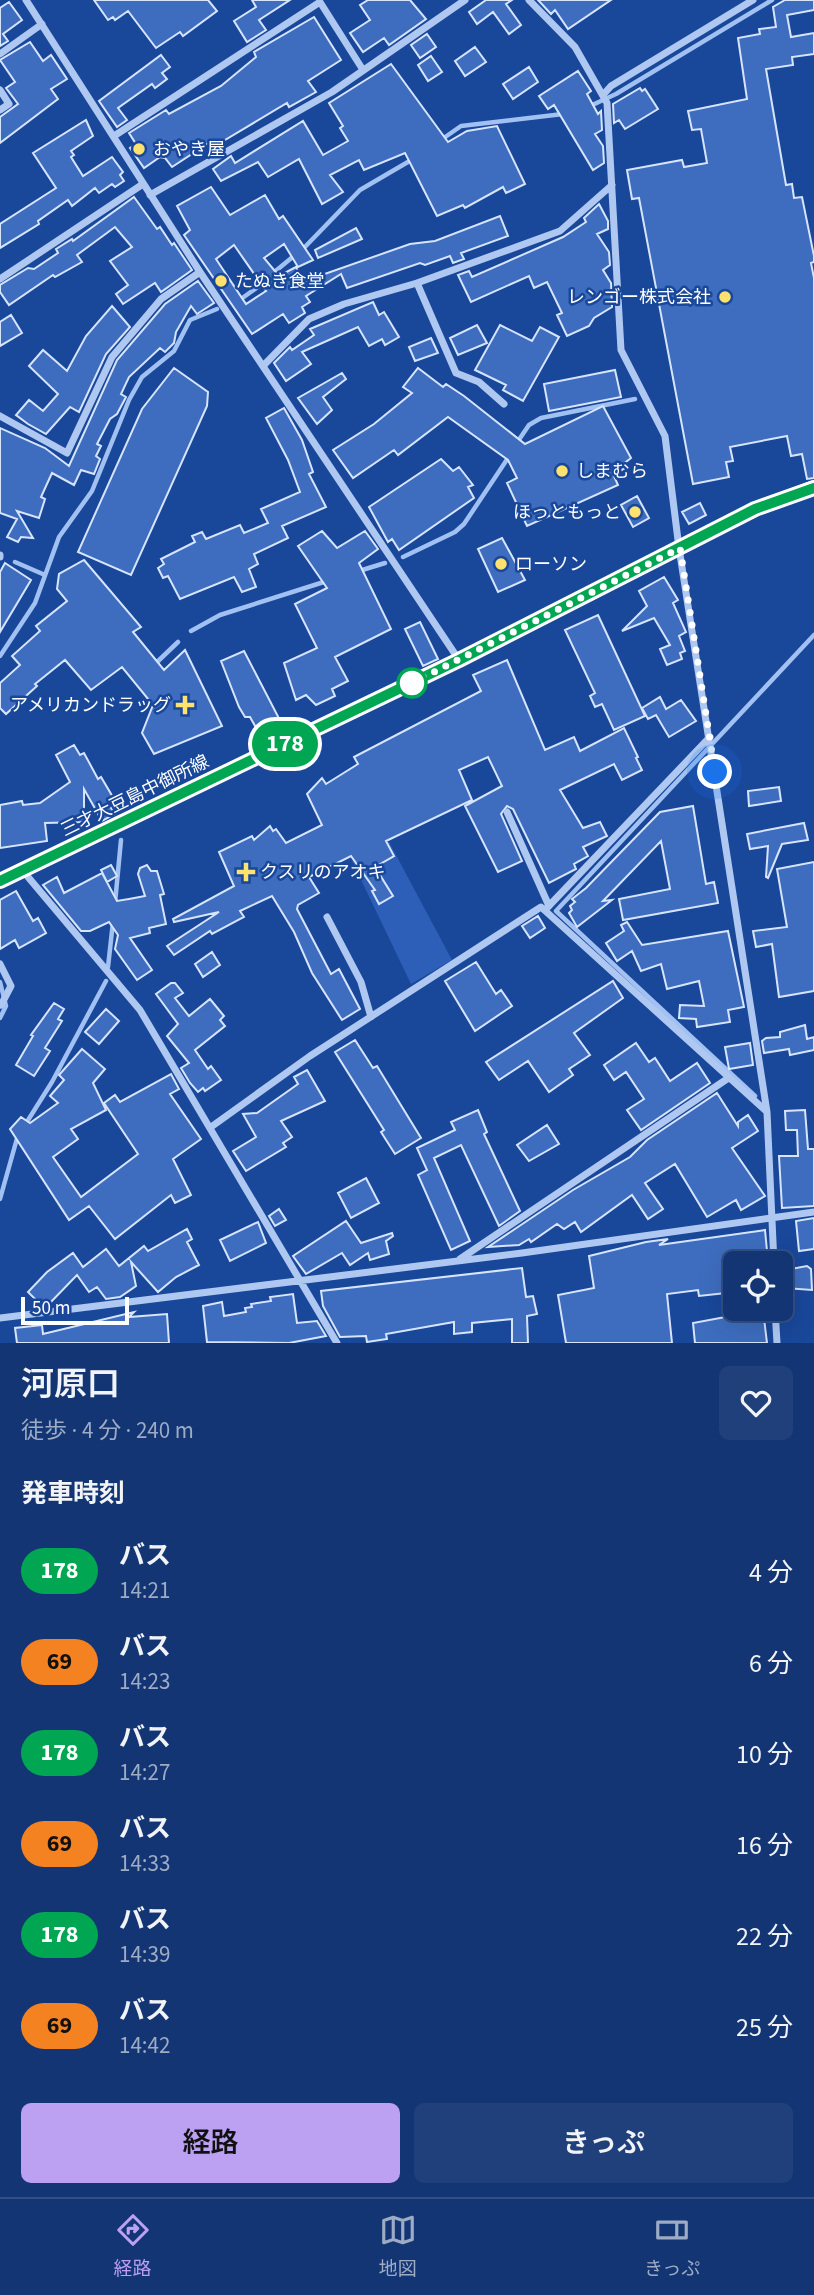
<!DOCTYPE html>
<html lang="ja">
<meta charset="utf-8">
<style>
:root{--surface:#133574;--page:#20407c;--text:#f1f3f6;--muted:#9dabc5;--line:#325086;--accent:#bca0f2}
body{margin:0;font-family:"Source Sans 3","Noto Sans JP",sans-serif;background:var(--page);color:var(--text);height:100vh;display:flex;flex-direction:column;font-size:26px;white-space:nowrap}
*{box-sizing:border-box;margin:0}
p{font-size:23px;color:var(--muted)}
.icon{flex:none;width:38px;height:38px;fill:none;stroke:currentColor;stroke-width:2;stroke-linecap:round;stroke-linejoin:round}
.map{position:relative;height:1343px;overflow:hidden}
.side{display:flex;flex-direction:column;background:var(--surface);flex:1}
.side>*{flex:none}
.badge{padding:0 14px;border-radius:23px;font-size:24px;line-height:46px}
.controls{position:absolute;left:723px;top:1251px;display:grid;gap:14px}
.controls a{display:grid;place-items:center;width:70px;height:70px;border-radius:10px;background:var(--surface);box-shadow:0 7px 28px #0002,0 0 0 2px var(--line);font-size:35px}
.scale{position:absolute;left:21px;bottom:18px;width:108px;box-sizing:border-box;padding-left:7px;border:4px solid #fff;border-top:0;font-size:19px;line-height:24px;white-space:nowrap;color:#fff;-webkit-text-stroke:5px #19479a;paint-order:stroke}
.you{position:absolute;width:35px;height:35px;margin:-18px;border:5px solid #fff;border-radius:50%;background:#1a73e8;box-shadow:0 0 0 10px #1a73e833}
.map>.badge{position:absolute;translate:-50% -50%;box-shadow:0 0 0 4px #fff}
h2{padding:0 21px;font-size:26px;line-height:63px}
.round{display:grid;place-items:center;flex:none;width:74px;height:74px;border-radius:10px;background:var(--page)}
.headline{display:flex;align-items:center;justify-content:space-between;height:119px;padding:0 21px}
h1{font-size:33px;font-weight:600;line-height:52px}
.primary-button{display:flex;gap:14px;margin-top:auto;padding:14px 21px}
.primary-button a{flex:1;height:80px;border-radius:10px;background:var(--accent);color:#111;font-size:28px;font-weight:600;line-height:80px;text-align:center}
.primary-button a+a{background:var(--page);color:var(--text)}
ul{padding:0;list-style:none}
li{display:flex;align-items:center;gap:21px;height:91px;padding:0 21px}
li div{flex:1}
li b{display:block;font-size:26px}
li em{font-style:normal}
li .badge{min-width:77px;font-weight:700;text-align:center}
.menu{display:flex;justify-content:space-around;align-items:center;height:98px;border-top:2px solid var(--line);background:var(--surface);font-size:19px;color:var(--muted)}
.menu a{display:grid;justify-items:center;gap:4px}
.menu .on{color:var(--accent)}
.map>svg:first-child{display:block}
.green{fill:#2d5fb8}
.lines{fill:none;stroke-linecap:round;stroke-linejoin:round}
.stream{stroke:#a2c1f3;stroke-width:4.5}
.building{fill:#3e6dbf;stroke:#d6e4fc;stroke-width:2;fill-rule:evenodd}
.street{stroke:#afc8f1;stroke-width:7}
.secondary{stroke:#dde8fc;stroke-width:14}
.line-casing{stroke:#fff;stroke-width:16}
.line{stroke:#00a651;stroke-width:10}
.walk{stroke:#fff;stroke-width:7;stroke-dasharray:0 12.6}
.poi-dot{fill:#ffe16f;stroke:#19479a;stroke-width:2.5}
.stop-dot{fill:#fff;stroke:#00a651;stroke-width:3.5}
.labels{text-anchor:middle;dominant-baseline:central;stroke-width:5;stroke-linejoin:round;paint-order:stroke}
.poi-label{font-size:18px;fill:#fff;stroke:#19479a;text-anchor:start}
.street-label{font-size:18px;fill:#fff;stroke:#19479a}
</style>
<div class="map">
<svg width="814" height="1343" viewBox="0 0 814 1343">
<rect width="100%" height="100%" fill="#19479a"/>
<path class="green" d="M389 842 452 960 411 984 352 861Z"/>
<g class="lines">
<path class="stream" d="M588 107 616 94 772 0
M441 140 461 126 563 114
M302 250 360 190 413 159
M272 274 295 255
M241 299 266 281
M516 444 529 425 541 418 635 399
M403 557 455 532 464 524 510 455
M15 562 45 575
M359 571 385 563
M191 631 220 615 327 581
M0 656 35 603 59 537 92 491 129 400 142 377 174 351 190 320 217 309
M155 664 178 642
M115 903 121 840
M108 967 113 922
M0 982 6 1006 0 1018
M755 1096 556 911 814 635
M25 1125 52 1082 106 981
M0 1199 18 1135"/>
</g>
<path class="building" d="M94 0H208L217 11 183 36 180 32 156 48 128 11 115 20 113 17 108 20Z
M252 0H290L259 20 266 30 247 42 234 21 256 7Z
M368 0H410L426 19 389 45 384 38 363 52 350 33 370 20 360 5Z
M486 0H512L506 4 521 25 509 34 493 12 477 24 469 12Z
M538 0H611L568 29 555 10 551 14Z
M785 0H814V10L787 15 791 37 814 33V54L792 57 793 65 766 69 786 185 792 184 794 198 802 197 814 256V262L811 263 814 278V478L807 479 802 454 791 456 787 436 730 447 733 461 726 462 729 477 693 484 639 198 632 199 627 170 682 160 684 167 707 163 701 129 692 130 688 111 747 99 738 38 760 34 759 29 776 27 773 7Z
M9 2 22 20 3 34 8 41 0 46V8Z
M314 17 341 60 308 81 316 92 289 107 287 103 215 146 212 141 172 167 165 158 160 157 144 168 130 148 136 144 129 133 166 110 169 114 221 86 256 57 254 52Z
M427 34 436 47 420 58 411 45Z
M30 42 43 61 51 55 67 79 51 89 58 99 0 143V117L18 104 6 88 15 82 0 60Z
M475 47 486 62 465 76 455 61Z
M161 55 170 67 162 73 167 79 155 88 152 84 118 108 127 120 117 127 99 101Z
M431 56 442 72 428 81 418 65Z
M391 64 448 142 467 131 497 126 525 184 506 193 503 187 465 208 463 205 437 216 405 153 364 170 359 160 330 175 343 192 322 204 299 159 268 177 258 162 221 181 213 169 231 156 235 163 303 121 323 155 348 141 340 128 343 126 329 103Z
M529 67 538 82 513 99 503 84Z
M578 71 591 91 587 94 598 114 601 111 602 130 595 134 603 146 604 163 593 170 554 105 548 109 539 96Z
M640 88 642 91 645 89 658 109 625 129 619 120 614 123 613 104Z
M86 120 93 136 71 151 74 155 71 157 83 176 112 157 123 172 120 175 124 181 115 187 112 184 99 193 95 188 72 206 68 200 38 221 39 224 0 248V224L56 188 33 153Z
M211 187 230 215 265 195 279 219 283 216 313 260 298 267 284 244 264 258 279 276 296 267 302 282 410 244 435 241 500 216 508 236 461 253 464 259 453 263 450 256 425 265 420 263 347 288 341 274 306 296 310 302 302 307 305 313 289 323 283 314 252 334 184 235 190 230 177 206ZM234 245 266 291 246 304 216 259Z
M134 197 157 229 160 227 172 245 174 243 192 270 161 292 155 283 123 304 116 294 128 285 110 261 132 247 115 227 77 255 82 262 55 277 53 275 9 305 0 292V285L28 268 34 269 58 253 56 249 72 239 73 241Z
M599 204 608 221V229L597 234 609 252 610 265 603 270 611 283 612 307 594 318 589 326 567 336 557 315 562 313 547 282 534 288 529 276 471 302 458 275 469 271 472 277 563 237 586 222 584 218Z
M356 228 362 239 318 258 315 250Z
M198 281 214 303 197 314 191 306 176 332 174 343 165 352 160 348 129 377 121 394 126 397 117 414 110 419 97 444 101 446 96 456 100 459 94 474 81 470 74 485 52 473 41 497 45 499 39 518 17 511 33 538 21 537 18 542 7 537 17 519 0 513V428L45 448 69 466 117 360 165 304Z
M373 302 379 315 384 312 399 337 385 345 382 339 369 346 358 327 302 352 311 364 286 381 274 363 290 347 292 350 314 335 310 329Z
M112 306 130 327 106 354 79 412 70 407 46 434 28 424 16 415 29 400 43 411 58 394 29 366 43 350 67 371 86 336Z
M11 315 22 333 0 346V322Z
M477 325 487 343 458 355 450 338Z
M500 325 532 341 540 327 559 337 523 401 503 390 506 385 475 370Z
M431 338 438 353 415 361 409 347Z
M174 368 208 392 207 406 131 575 78 552 142 409Z
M418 368 443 387 446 384 464 396 525 444 603 406 631 458 622 465 624 469 613 474 618 485 527 526 507 483 517 478 508 460 448 417 398 455 394 450 353 478 333 450 374 424 412 393 403 387Z
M615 370 621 397 549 411 544 384Z
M342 373 346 379 323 397 332 410 317 424 298 398Z
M284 408 302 440 313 472 309 474 326 507 282 526 288 538 254 554 258 564 249 569 256 587 242 592 234 577 180 599 168 576 163 578 158 568 164 564 161 559 195 542 192 536 202 532 206 539 240 525 244 533 268 523 261 509 300 492 288 460 266 418Z
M441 459 453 471 459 467 473 485 468 487 474 498 399 550 392 539 388 542 369 507Z
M637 496 649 518 633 527 621 505Z
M700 503 706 515 689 524 682 512Z
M322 531 337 548 365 531 378 549 359 563 391 629 335 657 348 681 332 689 335 696 316 705 306 695 296 700 284 663 317 648 295 604 327 588 298 546Z
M502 538 525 580 498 592 478 549Z
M84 560 141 627 133 632 164 670 185 650 222 726 154 754 142 733 153 705 122 667 91 690 65 660 35 684 37 686 6 714 0 708V683L20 665 12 656 40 631 36 626 67 601 57 589 59 574Z
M5 563 31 580 0 632V572Z
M664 577 678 600 673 603 686 632 679 636 685 651 680 653 682 659 667 665 660 649 670 645 654 618 622 631 647 606 639 591Z
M598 615 645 716 614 730 602 704 595 707 590 696 595 693 565 630Z
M420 622 438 659 423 666 405 629Z
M244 651 284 728 263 740 250 717H245L239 707 221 661Z
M507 660 545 750 574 737 580 751 624 728 638 757 636 758 642 770 622 780 614 764 560 790 583 828 600 822 607 836 583 847 588 856 574 864 576 869 549 883 513 809 507 806 501 814 522 861 498 872 465 806 502 786 488 757 459 770 472 800 386 841 394 856 375 867 393 896 379 904 372 891 375 890 351 856 309 877 319 893 298 905 297 909 331 974 339 969 360 1009 342 1020 312 973 294 932 272 896 240 911 244 917 212 934 210 931 174 955 167 946 219 912 174 922 173 919 234 886 219 852 252 836 254 840 270 826 273 831 276 829 286 843 322 825 307 794 322 778 326 784 358 764 354 757 481 691 473 675Z
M660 697 666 709 681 700 696 721 669 737 656 715 648 719 642 708Z
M74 745 80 755 84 753 98 779 101 777 117 804 111 808 115 814 102 821 84 789V822L45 823 47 841 0 848V805L22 801 23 805 40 803 70 782 56 755Z
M779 787 781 801 749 806 748 791Z
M693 806 706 884 714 882 718 903 623 920 619 899 670 889 661 841 603 901 612 900 577 927 569 913 572 910 570 906 575 902 572 899 586 888 660 812Z
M804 823 808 840 782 844 768 878 766 877 768 846 750 849 747 834Z
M814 862V991L779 997 772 944 756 947 753 931 787 927 777 869Z
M111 865 117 876 107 882 101 870Z
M147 865 151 871H157L164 894 160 895 166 924 149 928 150 933 130 938 152 970 137 980 115 949 118 935 109 922 90 931H81L43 885 57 877 64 893 102 873 117 901 129 899 145 896 138 874 140 868Z
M16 891 33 921 38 918 46 933 19 948 15 940 0 949V900Z
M538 916 545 928 530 938 522 926Z
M627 922 642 945 728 931 744 1007 728 1010 730 1022 697 1027 696 1019 679 1018 680 1005 704 1006 699 981 667 989 661 964 641 971 632 951 617 961 606 943 624 931 621 925Z
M212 952 220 965 203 977 195 964Z
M476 962 496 994 501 990 512 1006 475 1031 445 981Z
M613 981 623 998 574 1033 590 1055 569 1069 573 1075 549 1092 528 1061 499 1080 486 1062Z
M171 983H175L183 993 175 998 189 1016 210 999 224 1016 220 1020 225 1026 195 1050 208 1069 211 1066 221 1080 205 1091 203 1088 198 1092 190 1083 181 1068 189 1063 167 1036 178 1024 156 994Z
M54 1003 64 1009 58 1019 62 1021 45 1048 50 1051 34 1076 16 1065 33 1036 31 1035Z
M106 1009 119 1021 99 1044 85 1032Z
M805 1025 807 1039 814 1037V1050L790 1055 789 1049 764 1053 762 1041 766 1038 780 1037V1032Z
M355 1040 373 1068 377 1066 421 1138 395 1154 381 1132 384 1130 335 1052Z
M636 1043 649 1062 655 1058 670 1081 697 1063 710 1083 641 1130 627 1110 644 1099 626 1072 614 1080 604 1065Z
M750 1043 753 1065 729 1069 725 1047Z
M82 1049 105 1069 93 1083 106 1110 71 1129 78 1139 53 1157 81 1197 138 1154 104 1103 115 1095 120 1102 171 1074 179 1089 170 1094 201 1139 173 1159 191 1195 175 1203 171 1195 115 1239 89 1206 69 1220 10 1129 21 1117 30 1123 58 1103 50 1096 64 1080 59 1075Z
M307 1070 325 1101 281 1121 292 1137 283 1143 286 1147 246 1171 233 1151 256 1137 243 1114 257 1113 298 1084 294 1077Z
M717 1093 738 1126V1122L748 1115 758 1131 732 1148 765 1196 741 1210 736 1200 707 1217 675 1164 645 1183 663 1209 648 1219 632 1195 581 1232 575 1222 564 1229 557 1224 531 1242 529 1239 519 1245 488 1247 573 1190 630 1157 647 1140Z
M478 1110 487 1132 484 1134 520 1211 499 1226 461 1145 434 1158 470 1241 451 1250 418 1175 427 1170 417 1148 455 1130 451 1122Z
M805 1110 808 1149H814V1206L782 1208 779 1156H798L797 1130H786L785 1111Z
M547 1125 559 1144 529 1161 517 1145Z
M366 1178 379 1203 351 1218 338 1193Z
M279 1209 286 1220 275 1226 269 1216Z
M814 1218V1249L799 1251 796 1221Z
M346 1221 361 1243 392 1233 393 1236 386 1241 389 1254 370 1260 368 1253 350 1265 342 1253 306 1274 293 1256Z
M258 1222 266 1243 230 1261 220 1240Z
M187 1229 192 1239 187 1242 199 1265 176 1277 158 1292 131 1262 136 1286 120 1297 106 1299 97 1287 89 1292 77 1275 47 1306 43 1307 28 1292 47 1272 73 1253 83 1267 106 1249 119 1266 144 1246 148 1251Z
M765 1230 767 1251 732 1256 735 1292 699 1296 698 1290 667 1294 672 1343H566L558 1295 594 1288 589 1256 646 1242 668 1239 659 1245Z
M807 1266 811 1269 812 1290 785 1288V1270Z
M522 1268 526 1297 533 1296 537 1314 527 1316 528 1343H512V1319L472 1323V1332L454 1334V1322L386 1334 387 1339 367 1342 366 1336 340 1337 323 1306 321 1291Z
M293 1294 297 1323 317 1321 326 1336 289 1343 207 1342 203 1306 222 1302 224 1316 246 1312 245 1308 252 1307 251 1304 271 1301 270 1297Z
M763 1310 767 1343H695L693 1323Z
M134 1312 129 1317 167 1314 169 1343H17L15 1328 42 1325 43 1334Z"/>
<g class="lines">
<path class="street" d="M26 0 200 272 459 660
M529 0 575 47 607 103 621 350 665 436 679 548 767 1112 774 1264
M0 54 42 24
M0 90 9 104 0 110
M603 95 611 86 753 0
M114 136 320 2 363 70
M150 195 332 92 465 0
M0 279 143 184
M417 283 456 373 479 382 504 404
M264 365 309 319 344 304 417 283 560 231 612 185
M0 416 67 453 112 357 161 299 200 272
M0 555V557
M507 812 549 906
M23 871 140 1010 337 1343
M545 910 710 737
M327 917 361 982 371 1017
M0 964 11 986 1 1005
M211 1127 310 1056 541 907 766 1111
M460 1259 727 1079
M775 1309 777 1343
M0 1318 522 1253 814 1212"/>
<path class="secondary" d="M0 881 459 660 755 509 814 487"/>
</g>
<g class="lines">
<g class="line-casing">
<path id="line" d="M0 881 459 660 755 509 814 488"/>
</g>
<use href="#line" class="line"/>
<path class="walk" d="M412 683 680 548 715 772"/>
</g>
<g class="poi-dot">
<circle cx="139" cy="149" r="7"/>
<circle cx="221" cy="281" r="7"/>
<circle cx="725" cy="297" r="7"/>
<circle cx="562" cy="471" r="7"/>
<circle cx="635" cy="512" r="7"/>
<circle cx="501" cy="564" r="7"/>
<path d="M181.5 694.5h7v7h7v7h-7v7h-7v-7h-7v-7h7z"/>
<path d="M242.5 861.5h7v7h7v7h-7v7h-7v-7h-7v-7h7z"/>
</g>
<circle class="stop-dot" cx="412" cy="683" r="14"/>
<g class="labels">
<g class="poi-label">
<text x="153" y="149">おやき屋</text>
<text x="235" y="281">たぬき食堂</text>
<text x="711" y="297" text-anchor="end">レンゴー株式会社</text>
<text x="576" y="471">しまむら</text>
<text x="621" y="512" text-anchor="end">ほっともっと</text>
<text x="515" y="564">ローソン</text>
<text x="171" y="705" text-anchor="end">アメリカンドラッグ</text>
<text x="260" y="872">クスリのアオキ</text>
</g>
<g class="street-label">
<text transform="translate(135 796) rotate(-26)">三才大豆島中御所線</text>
</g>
</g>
</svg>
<div class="controls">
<a><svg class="icon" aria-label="locate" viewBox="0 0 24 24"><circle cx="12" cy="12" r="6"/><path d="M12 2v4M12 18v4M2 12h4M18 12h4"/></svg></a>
</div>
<div class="scale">50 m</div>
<div class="you" style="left:715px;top:772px"></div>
<b class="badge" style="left:285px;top:744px;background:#00a651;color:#fff">178</b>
</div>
<section class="side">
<div class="headline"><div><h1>河原口</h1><p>徒歩 · 4 分 · 240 m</p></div><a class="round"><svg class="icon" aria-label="heart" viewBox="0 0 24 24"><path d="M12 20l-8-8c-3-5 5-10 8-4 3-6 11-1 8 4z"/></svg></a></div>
<h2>発車時刻</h2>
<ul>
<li><span class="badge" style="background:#00a651;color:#fff">178</span><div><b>バス</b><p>14:21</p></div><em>4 分</em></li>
<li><span class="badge" style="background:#f58220;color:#111">69</span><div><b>バス</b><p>14:23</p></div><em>6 分</em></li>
<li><span class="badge" style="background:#00a651;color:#fff">178</span><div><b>バス</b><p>14:27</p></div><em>10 分</em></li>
<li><span class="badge" style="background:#f58220;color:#111">69</span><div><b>バス</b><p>14:33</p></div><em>16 分</em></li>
<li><span class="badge" style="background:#00a651;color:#fff">178</span><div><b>バス</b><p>14:39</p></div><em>22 分</em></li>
<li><span class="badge" style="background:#f58220;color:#111">69</span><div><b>バス</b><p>14:42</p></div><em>25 分</em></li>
</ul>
<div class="primary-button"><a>経路</a><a>きっぷ</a></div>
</section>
<nav class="menu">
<a class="on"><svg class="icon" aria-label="directions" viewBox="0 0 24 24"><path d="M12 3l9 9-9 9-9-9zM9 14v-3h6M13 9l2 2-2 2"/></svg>経路</a>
<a><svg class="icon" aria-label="map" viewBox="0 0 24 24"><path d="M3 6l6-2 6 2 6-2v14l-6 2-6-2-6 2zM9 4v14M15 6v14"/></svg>地図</a>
<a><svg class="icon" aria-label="tickets" viewBox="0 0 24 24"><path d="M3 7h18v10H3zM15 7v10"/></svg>きっぷ</a>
</nav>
